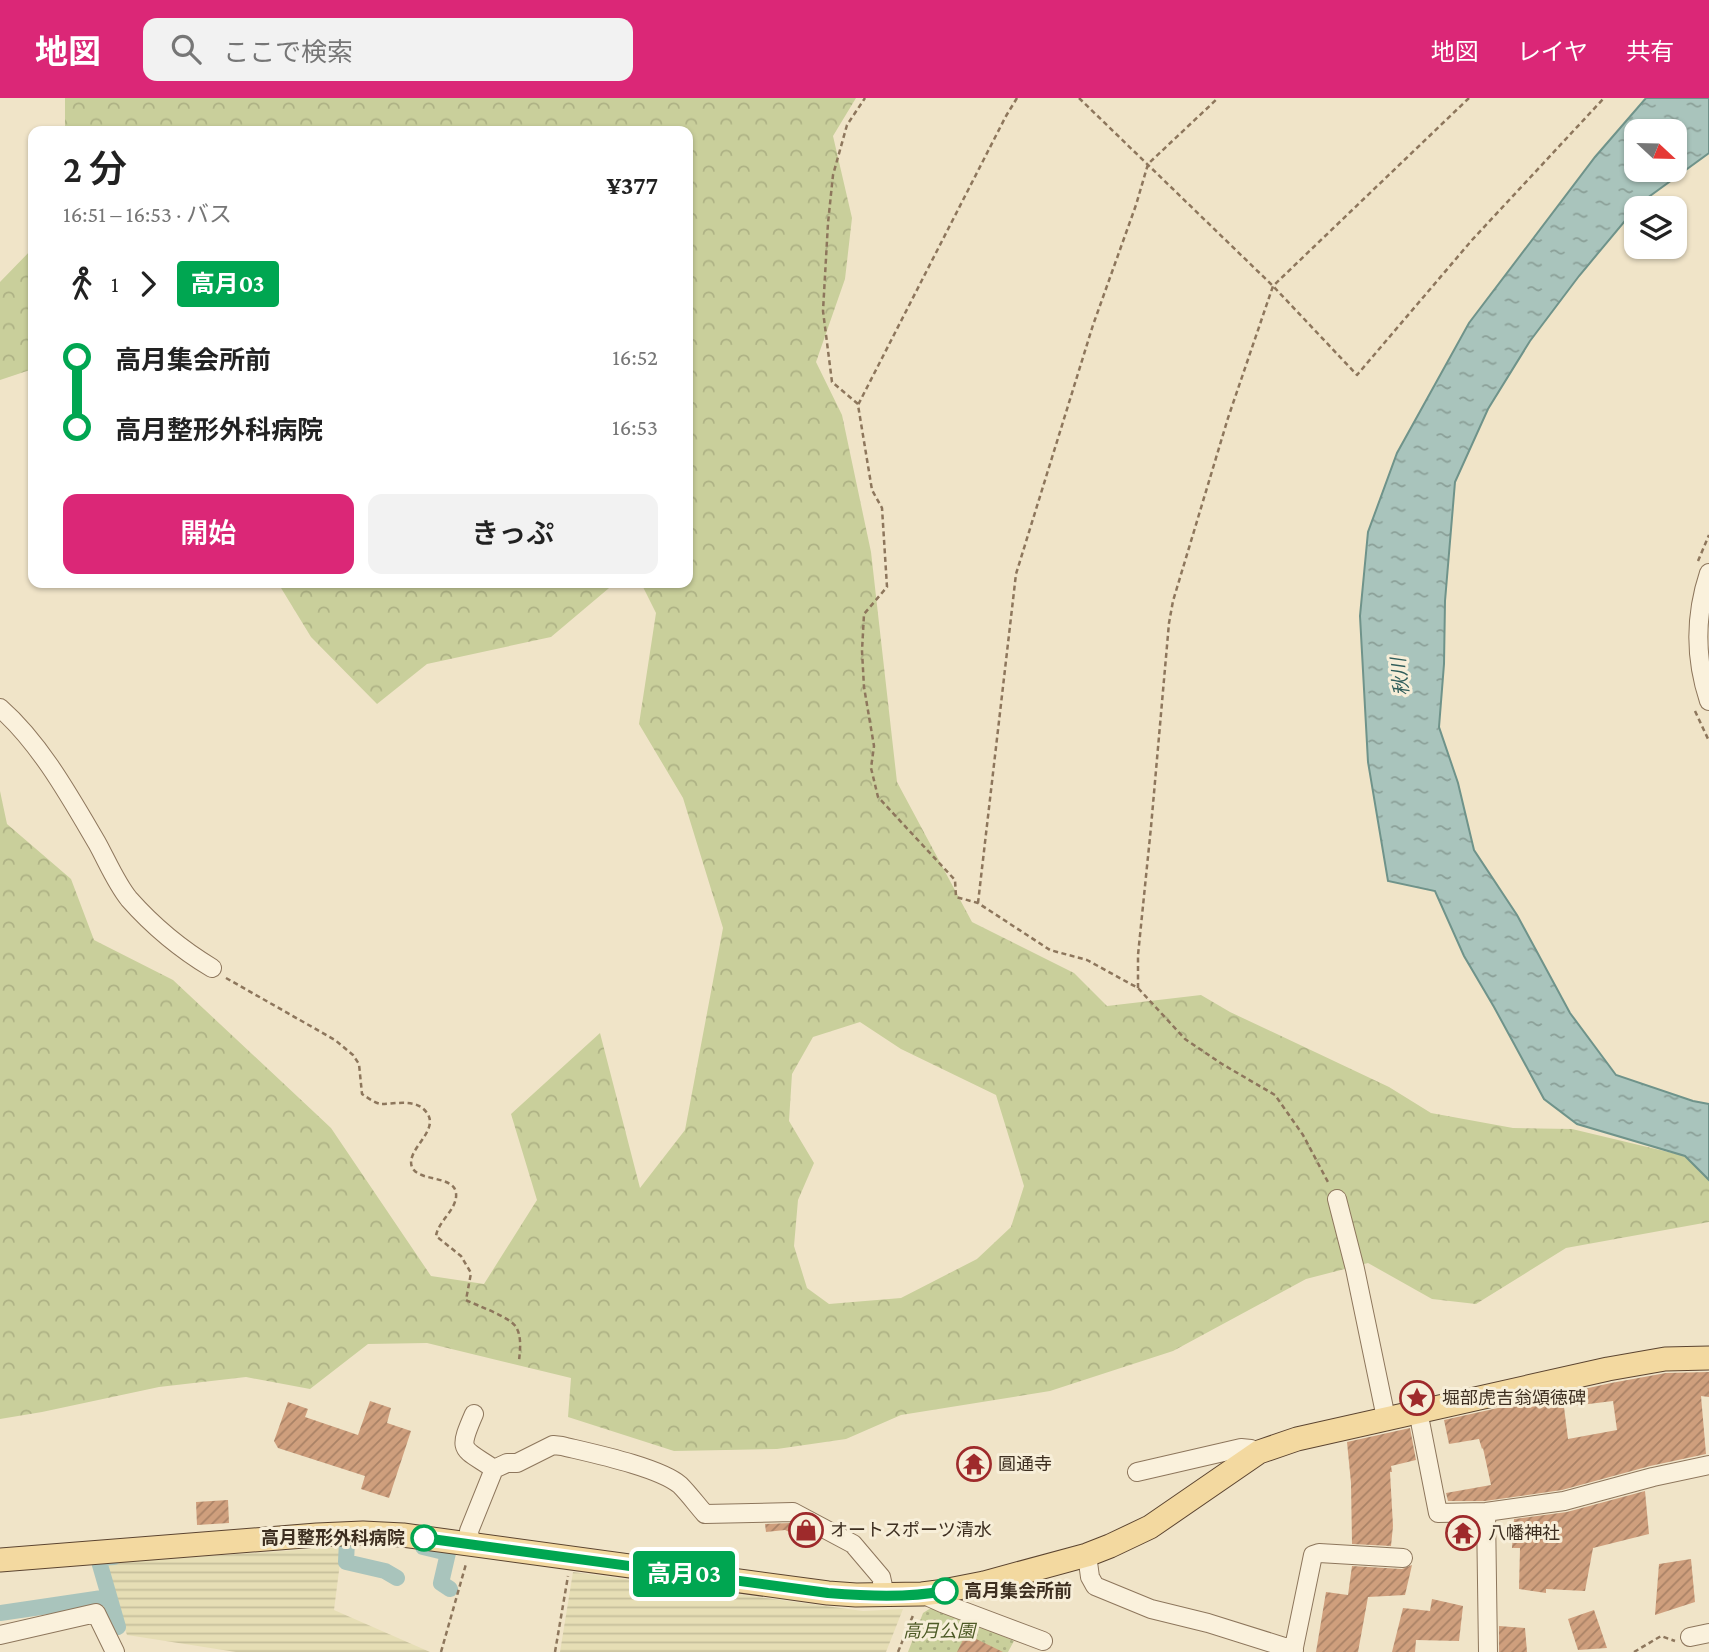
<!DOCTYPE html>
<html lang="ja">
<meta charset="utf-8">
<style>
:root{--surface:#fff;--page:#f2f2f2;--text:#222;--muted:#767676;--accent:#db2777}
body{margin:0;font-family:"Crimson Pro","Noto Sans JP",serif;background:var(--page);color:var(--text);height:100vh;display:flex;flex-direction:column;font-size:26px;white-space:nowrap}
*{box-sizing:border-box;margin:0}
p{font-size:23px;color:var(--muted)}
.icon{flex:none;width:38px;height:38px;fill:none;stroke:currentColor;stroke-width:2;stroke-linecap:round;stroke-linejoin:round}
.map{position:relative;flex:1;overflow:hidden}
.panel{position:absolute;left:28px;top:28px;width:665px;height:462px;display:flex;flex-direction:column;background:var(--surface);border-radius:14px;box-shadow:0 2px 5px #0004}
.panel>*{flex:none}
.badge{padding:0 14px;border-radius:5px;font-size:24px;line-height:46px}
.needle{width:46px;rotate:112deg}
.controls{position:absolute;left:1624px;top:21px;display:grid;gap:14px}
.controls a{display:grid;place-items:center;width:63px;height:63px;border-radius:14px;background:var(--surface);box-shadow:0 2px 5px #0004;font-size:35px}
.map>.badge{position:absolute;translate:-50% -50%;box-shadow:0 0 0 4px #fff}
.legs{display:flex;align-items:center;gap:10px;height:77px;padding:0 35px;font-size:23px}
.legs p{margin-inline-start:auto}
.head{display:flex;align-items:center;justify-content:space-between;height:119px;padding:0 35px}
h1{font-size:38px;font-weight:600;line-height:52px}
.cta{display:flex;gap:14px;margin-top:auto;padding:14px 35px}
.cta a{flex:1;height:80px;border-radius:14px;background:var(--accent);color:#fff;font-size:28px;font-weight:600;line-height:80px;text-align:center}
.cta a+a{background:var(--page);color:var(--text)}
ul{padding:0 35px;list-style:none}
li{display:flex;align-items:center;gap:24px;height:70px;font-size:26px}
li i{display:grid;place-items:center;width:10px;height:100%;margin:0 9px;background:currentColor}
li i::after{content:'';width:18px;height:18px;margin:-9px;border:5px solid;border-radius:50%;background:var(--surface)}
li p{margin-inline-start:auto}
li:first-child i{background:linear-gradient(#0000 50%,currentColor 0)}
li:last-child i{background:linear-gradient(currentColor 50%,#0000 0)}
header{display:flex;align-items:center;gap:42px;box-sizing:border-box;height:98px;padding:0 35px;background:var(--accent);color:#fff}
header strong{font-size:33px}
nav{display:flex;gap:38px;margin-inline-start:auto;font-size:24px}
.search{width:490px;height:63px;background:var(--page);display:flex;align-items:center;gap:18px;box-sizing:border-box;padding:0 24px;border-radius:14px;color:var(--muted);font-size:26px}
.map>svg:first-child{display:block}
.farmland{fill:url(#farmland-rules)}
.grass{fill:url(#grass-dots)}
.forest{fill:url(#forest-crowns);fill-rule:evenodd}
.water{fill:url(#water-ripples);stroke:#6f938a;stroke-width:2;fill-rule:evenodd}
.lines{fill:none;stroke-linecap:round;stroke-linejoin:round}
.canal{stroke:#a9c4bc;stroke-width:16}
.building{fill:url(#building-hatch);fill-rule:evenodd}
.minor-casing{stroke:#8d765c;stroke-width:20}
.major-casing{stroke:#5b4430;stroke-width:25}
.path{stroke:#8d765c;stroke-width:2.5;stroke-dasharray:5 3.5;stroke-linecap:butt}
.minor{stroke:#faf1dc;stroke-width:18}
.major{stroke:#f3d9a0;stroke-width:23}
.line-1-casing{stroke:#fff;stroke-width:16}
.line-1{stroke:#00a651;stroke-width:10}
.stop-1-dot{fill:#fff;stroke:#00a651;stroke-width:3.5}
.labels{text-anchor:middle;dominant-baseline:central;stroke-width:6;stroke-linejoin:round;paint-order:stroke}
.poi-label{font-size:18px;fill:#3d2e20;stroke:#f7eed8;text-anchor:start}
.stop-label{font-size:18px;font-weight:bold;fill:#3d2e20;stroke:#f7eed8;text-anchor:end}
.park-label{font-size:18px;font-style:italic;fill:#4d5a26;stroke:#f7eed8}
.water-label{font-size:19px;font-style:italic;fill:#2f5d5a;stroke:#f7eed8}
</style>
<header>
<strong>地図</strong>
<div class="search"><svg class="icon" aria-label="search" viewBox="0 0 24 24"><circle cx="10" cy="10" r="6"/><path d="M15 15l6 6"/></svg>ここで検索</div>
<nav><a>地図</a><a>レイヤ</a><a>共有</a></nav>
</header>
<div class="map">
<svg width="1709" height="1554" viewBox="0 0 1709 1554">
<defs>
<pattern id="farmland-rules" width="6" height="5" patternUnits="userSpaceOnUse" patternTransform="scale(1.75)"><rect width="6" height="5" fill="#e6deb5"/><path d="M0 2.5h6" fill="none" stroke="#c6bf9b"/></pattern>
<pattern id="grass-dots" width="8" height="8" patternUnits="userSpaceOnUse" patternTransform="scale(1.75)"><rect width="8" height="8" fill="#c9cf9b"/><path d="M2 2h.1M6 6h.1" fill="none" stroke="#aeb285" stroke-width="1.8" stroke-linecap="round"/></pattern>
<pattern id="forest-crowns" width="20" height="18" patternUnits="userSpaceOnUse" patternTransform="scale(1.75)"><rect width="20" height="18" fill="#c9cf9b"/><path d="M2 6a3 3 0 1 1 6 0M12 15a3 3 0 1 1 6 0" fill="none" stroke="#aeb285"/></pattern>
<pattern id="water-ripples" width="26" height="14" patternUnits="userSpaceOnUse" patternTransform="scale(1.75)"><rect width="26" height="14" fill="#a9c4bc"/><path d="M2 4q2-2 4 0t4 0M15 11q2-2 4 0t4 0" fill="none" stroke="#8ba098"/></pattern>
<pattern id="building-hatch" width="6" height="6" patternUnits="userSpaceOnUse" patternTransform="scale(1.75)"><rect width="6" height="6" fill="#cf9f7d"/><path d="M-1 1l2-2M0 6l6-6M5 7l2-2" fill="none" stroke="#a98266"/></pattern>
</defs>
<rect width="100%" height="100%" fill="#f0e4c8"/>
<path class="farmland" d="M342 1449 334 1512 430 1554H236L127 1537 103 1465Z
M573 1474 863 1513 903 1511 886 1554H560Z"/>
<path class="grass" d="M934 1508 1014 1543 1008 1554H908L923 1515Z"/>
<path class="forest" d="M65 0H856L833 38 852 120 845 181 816 264 842 317 871 454 897 684 972 824 1074 875 1107 908 1201 897 1230 914 1389 989 1431 1015 1513 1030 1572 1031 1685 1058 1709 1082V1124L1566 1150 1476 1206 1432 1201 1368 1165 1306 1181 1173 1253 1050 1293 901 1317 846 1341 777 1351 674 1353 568 1319 571 1280 427 1245 368 1246 310 1291 246 1279 159 1289 42 1314 0 1321V693L7 726 71 781 94 842 173 882 331 1030 431 1178 484 1186 537 1102 511 1016 600 935 640 1090 685 1032 723 830 683 700 639 626 656 515 641 485H688V33H65ZM860 924 901 951 996 997 1024 1088 1011 1129 977 1161 901 1200 829 1206 807 1190 794 1148 798 1102 814 1065 789 1023 792 976 813 939Z
M33 150V271L0 282V184Z
M278 485H615L551 539 427 566 377 606 311 539Z"/>
<path class="water" d="M1646 0H1709V55L1639 106 1579 178 1530 243 1488 311 1455 384 1445 503 1444 566 1439 629 1458 685 1474 752 1517 817 1570 915 1616 977 1693 1003 1709 1006V1082L1685 1058 1577 1026 1544 1001 1494 909 1464 858 1435 793 1388 783 1368 664 1360 518 1368 434 1397 355 1469 225 1595 59ZM1636 33H1675V72H1636Z"/>
<g class="lines">
<path class="canal" d="M347 1443 346 1464 385 1473 397 1480
M423 1449 448 1455 441 1485 450 1491
M114 1459 98 1460 118 1529
M0 1515 109 1499"/>
</g>
<path class="building" d="M1709 1274V1299L1701 1298 1706 1356 1650 1368 1562 1392 1485 1403H1448L1446 1395 1491 1387 1483 1350 1482 1351 1479 1341 1449 1346 1444 1322 1611 1285 1666 1275ZM1613 1303 1617 1332 1568 1341 1564 1309Z
M370 1303 391 1310 387 1325 411 1333 389 1400 361 1391 365 1378 278 1350 274 1343 288 1304 308 1311 305 1319 358 1337Z
M1410 1330 1416 1362 1391 1368 1392 1374H1390L1393 1428 1391 1448 1352 1446 1351 1385 1347 1344Z
M1645 1393 1649 1436 1593 1450 1585 1493 1546 1491V1495L1519 1491 1520 1450H1512L1514 1421 1567 1414Z
M228 1402 229 1425 197 1427 196 1404Z
M790 1425 818 1440 815 1446 785 1432 766 1434 765 1426Z
M1691 1461 1695 1504 1655 1517 1659 1466Z
M1412 1467 1405 1497 1368 1499 1358 1554H1316L1326 1494 1348 1497 1352 1468 1402 1471Z
M1432 1501 1463 1508 1459 1543 1416 1542 1415 1554H1392L1403 1510 1430 1513Z
M1594 1512 1607 1550 1578 1552 1568 1521Z
M1499 1528 1525 1530 1527 1554H1499Z
M966 1536 1003 1554H957Z"/>
<g class="lines">
<g class="minor-casing">
<path id="minor" d="M1709 475C1695 517 1695 561 1709 603
M0 610C40 645 70 699 97 745 107 763 116 785 129 801 152 827 182 852 212 870
M1337 1101 1355 1171 1386 1320
M1418 1313 1438 1415 1486 1414 1564 1403 1653 1379 1709 1367
M474 1316C457 1355 462 1349 494 1371
M1137 1374 1241 1350 1251 1351 1259 1354
M1486 1414 1488 1554
M471 1447 469 1433 494 1371 507 1365H517L553 1347 562 1348C591 1355 659 1369 680 1387 689 1396 697 1407 705 1416L793 1414 853 1446 881 1479 885 1497
M1087 1457 1090 1479 1095 1488 1151 1511 1208 1525 1294 1552
M922 1496 942 1505 1043 1543
M0 1537 96 1515 115 1554
M1690 1539 1709 1535
M1293 1554 1313 1457 1319 1455 1403 1460"/>
</g>
<g class="major-casing">
<path id="major" d="M0 1462 317 1437 363 1435 403 1437 828 1495 856 1497 922 1496 938 1494 984 1485 1087 1457 1110 1448 1150 1429 1259 1354 1297 1341 1608 1271 1665 1261 1709 1260"/>
</g>
<path class="path" d="M1017 0 1006 18 858 307 872 392 882 410 887 489 864 516 862 553 864 589 874 648 871 670 878 699 955 782 956 799 978 805 1050 852 1087 862 1138 890 1185 941 1222 966 1275 997 1303 1037 1329 1086
M1079 0 1273 188 1357 277 1472 142 1604 0
M858 306 832 284 823 213 828 125 833 77 847 27 865 0
M1698 463 1709 437
M1695 613 1709 643
M978 805 1016 476 1093 227 1136 107 1148 66 1218 0
M226 880 335 942 353 957 359 966 362 996C368 1000 375 1005 381 1006 396 1006 417 1000 427 1015 440 1033 405 1052 412 1069 418 1084 454 1077 456 1095 458 1111 438 1123 436 1138L461 1158 471 1175 466 1202C478 1208 510 1219 516 1229 522 1239 520 1252 519 1263
M1138 890V857L1151 729 1169 525 1173 503 1228 320 1273 188 1469 0
M441 1554 466 1466
M555 1554 568 1478
M898 1554 914 1515
M1634 1554 1661 1538 1675 1543"/>
<use href="#minor" class="minor"/>
<use href="#major" class="major"/>
</g>
<g class="lines">
<g class="line-1-casing">
<path id="line-1" d="M424 1440 828 1495C866 1498 907 1500 945 1493"/>
</g>
<use href="#line-1" class="line-1"/>
</g>
<defs>
<g id="sight-ring" transform="scale(1.75)"><circle r="9.5" fill="#f7eed8" stroke="#9e2a2b" stroke-width="1.5"/><path d="M0-6L1.8-2.2L6-1.7L2.9 1.2L3.7 5.4L0 3.3L-3.7 5.4L-2.9 1.2L-6-1.7L-1.8-2.2Z" fill="#9e2a2b"/></g>
<g id="temple-ring" transform="scale(1.75)"><circle r="9.5" fill="#f7eed8" stroke="#9e2a2b" stroke-width="1.5"/><path d="M0-6L5-2H3V0L6.5 2.5H4V6H1.5V3h-3V6H-4V2.5H-6.5L-3 0V-2H-5Z" fill="#9e2a2b"/></g>
<g id="shop-ring" transform="scale(1.75)"><circle r="9.5" fill="#f7eed8" stroke="#9e2a2b" stroke-width="1.5"/><path d="M-5-2.5h2.3a2.7 3.5 0 0 1 5.4 0H5L5.5 6h-11ZM-1.5-2.5h3a1.5 2.3 0 0 0-3 0Z" fill="#9e2a2b"/></g>
</defs>
<g fill-rule="evenodd">
<use href="#sight-ring" x="1417" y="1300"/>
<use href="#temple-ring" x="974" y="1366"/>
<use href="#shop-ring" x="806" y="1432"/>
<use href="#temple-ring" x="1463" y="1435"/>
</g>
<g class="stop-1-dot">
<circle cx="424" cy="1440" r="12"/>
<circle cx="945" cy="1493" r="12"/>
</g>
<g class="labels">
<g class="poi-label">
<text x="1442" y="1300">堀部虎吉翁頌徳碑</text>
<text x="998" y="1366">圓通寺</text>
<text x="830" y="1432">オートスポーツ清水</text>
<text x="1488" y="1435">八幡神社</text>
</g>
<g class="stop-label">
<text x="405" y="1440">高月整形外科病院</text>
<text x="964" y="1493" text-anchor="start">高月集会所前</text>
</g>
<g class="park-label">
<text x="939" y="1533">高月公園</text>
</g>
<g class="water-label">
<text transform="translate(1400 579) rotate(-96)">秋川</text>
</g>
</g>
</svg>
<div class="controls">
<a><svg class="needle" viewBox="-14 -14 28 28"><path d="M0-13l5 13h-10z" fill="#e53935"/><path d="M0 13l5-13h-10z" fill="#767676"/></svg></a>
<a><svg class="icon" aria-label="layers" viewBox="0 0 24 24"><path d="M12 4l9 5-9 5-9-5zM3 14l9 5 9-5"/></svg></a>
</div>
<b class="badge" style="left:684px;top:1476px;background:#00a651;color:#fff">高月03</b>
<section class="panel">
<div class="head"><div><h1>2 分</h1><p>16:51 – 16:53 · バス</p></div><b>¥377</b></div>
<div class="legs"><svg class="icon" aria-label="walk" viewBox="0 0 24 24"><circle cx="13" cy="4" r="2"/><path d="M13 8l-2 6 4 7M11 14l-3 7M7 12l3-4h3l4 4"/></svg>1<svg class="icon" aria-label="forward" viewBox="0 0 24 24"><path d="M9 5l7 7-7 7"/></svg><b class="badge" style="background:#00a651;color:#fff">高月03</b></div>
<ul>
<li><i style="color:#00a651"></i><b>高月集会所前</b><p>16:52</p></li>
<li><i style="color:#00a651"></i><b>高月整形外科病院</b><p>16:53</p></li>
</ul>
<div class="cta"><a>開始</a><a>きっぷ</a></div>
</section>
</div>
